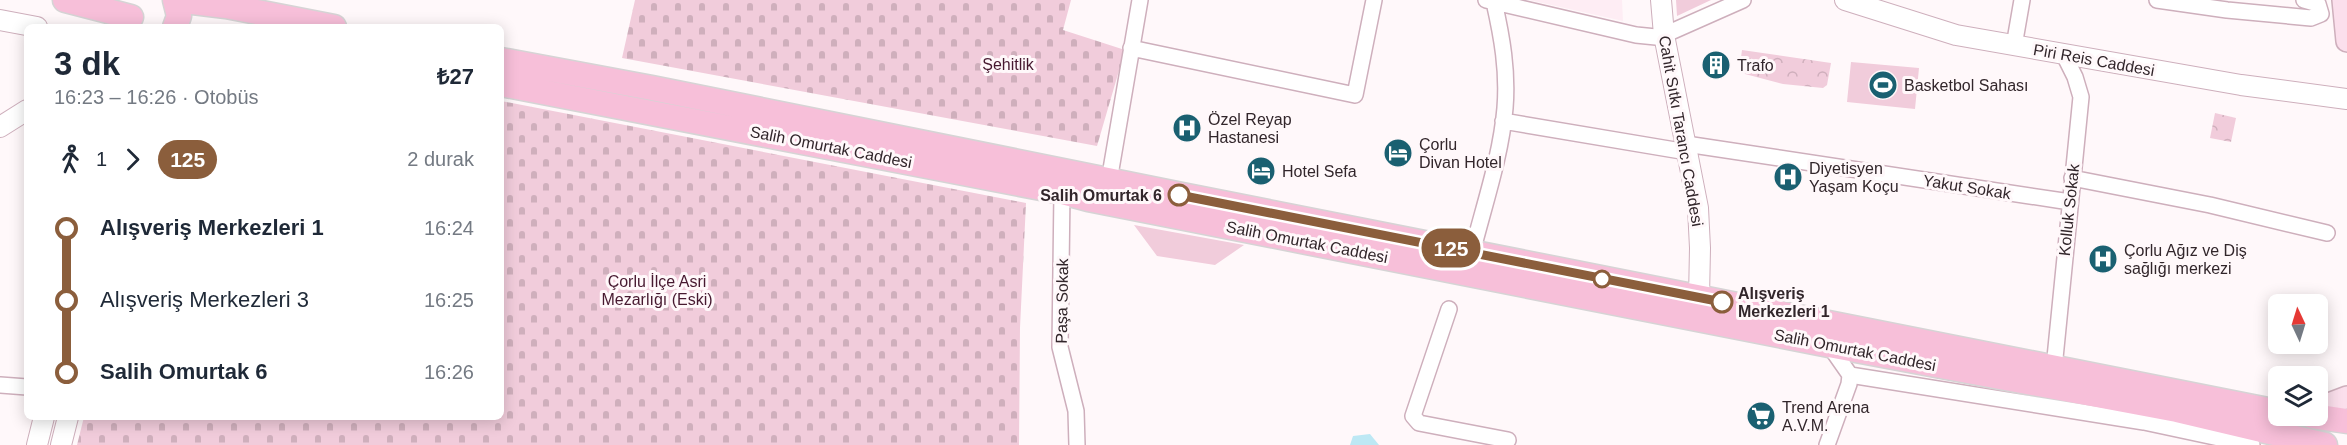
<!DOCTYPE html>
<html lang="tr">
<meta charset="utf-8">
<style>
:root{--surface:#fff;--page:#f2f2f3;--text:#1f2937;--muted:#747a83}
body{margin:0;font-family:Helvetica,sans-serif;background:var(--page);color:var(--text);height:100vh;display:flex;flex-direction:column;font-size:22px;white-space:nowrap}
*{box-sizing:border-box;margin:0}
p{font-size:20px;color:var(--muted)}
.icon{flex:none;width:33px;height:33px;fill:none;stroke:currentColor;stroke-width:2;stroke-linecap:round;stroke-linejoin:round}
.map{position:relative;flex:1;overflow:hidden}
.panel{position:absolute;left:24px;top:24px;width:480px;height:396px;display:flex;flex-direction:column;background:var(--surface);border-radius:9px;box-shadow:0 3px 15px #0003}
.panel>*{flex:none}
.badge{padding:0 12px;border-radius:20px;font-size:21px;line-height:39px}
.needle{width:39px;rotate:356deg}
.fabs{position:absolute;left:2268px;top:294px;display:grid;gap:12px}
.fabs a{display:grid;place-items:center;width:60px;height:60px;border-radius:9px;background:var(--surface);box-shadow:0 3px 15px #0003;font-size:30px}
.map>.badge{position:absolute;translate:-50% -50%;box-shadow:0 0 0 3px #fff}
.legs{display:flex;align-items:center;gap:9px;height:66px;padding:0 30px;font-size:20px}
.legs p{margin-inline-start:auto}
.headline{display:flex;align-items:center;justify-content:space-between;height:102px;padding:0 30px}
h1{font-size:33px;font-weight:800;line-height:45px}
ul{padding:0 30px;list-style:none}
li{display:flex;align-items:center;gap:21px;height:72px;font-size:22px}
li i{display:grid;place-items:center;width:9px;height:100%;margin:0 8px;background:currentColor}
li i::after{content:'';width:15px;height:15px;margin:-8px;border:4px solid;border-radius:50%;background:var(--surface)}
li p{margin-inline-start:auto}
li:first-child i{background:linear-gradient(#0000 50%,currentColor 0)}
li:last-child i{background:linear-gradient(currentColor 50%,#0000 0)}
.map>svg:first-child{display:block}
.built{fill:#feedf4}
.green{fill:#f1ccdb}
.cemetery{fill:url(#cemetery-stones)}
.park{fill:url(#park-crowns)}
.water{fill:#bde8f4}
.lines{fill:none;stroke-linecap:round;stroke-linejoin:round}
.minor-casing{stroke:#ceafbc;stroke-width:18}
.tertiary-casing{stroke:#ceafbc;stroke-width:22}
.secondary-casing{stroke:#ceafbc;stroke-width:24}
.primary-casing{stroke:#d6d4d5;stroke-width:27}
.minor{stroke:#fff;stroke-width:15}
.tertiary{stroke:#fff;stroke-width:20}
.secondary{stroke:#fbdfec;stroke-width:21}
.primary{stroke:#f7bfd9;stroke-width:24}
.line-1-casing{stroke:#fff;stroke-width:14}
.line-1{stroke:#8b5e3c;stroke-width:9}
.stop-1-dot{fill:#fff;stroke:#8b5e3c;stroke-width:3}
.labels{text-anchor:middle;dominant-baseline:central;stroke-width:6;stroke-linejoin:round;paint-order:stroke}
.street-label{font-size:16px;fill:#32262b;stroke:#fff8fa}
.park-label{font-size:16px;fill:#471930;stroke:#fff8fa}
.poi-label{font-size:16px;fill:#32262b;stroke:#fff8fa;text-anchor:start}
.stop-label{font-size:16px;font-weight:bold;fill:#32262b;stroke:#fff8fa;text-anchor:end}
</style>
<div class="map">
<svg width="2347" height="445" viewBox="0 0 2347 445">
<defs>
<pattern id="cemetery-stones" width="16" height="16" patternUnits="userSpaceOnUse" patternTransform="scale(1.5)"><rect width="16" height="16" fill="#f1ccdb"/><path d="M2 7V4a2 2 0 0 1 4 0v3zM10 15v-3a2 2 0 0 1 4 0v3z" fill="#cfafbc"/></pattern>
<pattern id="park-crowns" width="20" height="18" patternUnits="userSpaceOnUse" patternTransform="scale(1.5)"><rect width="20" height="18" fill="#f1ccdb"/><path d="M2 6a3 3 0 1 1 6 0M12 15a3 3 0 1 1 6 0" fill="none" stroke="#cfafbc"/></pattern>
</defs>
<rect width="100%" height="100%" fill="#fff8fa"/>
<path class="built" d="M1529 0H1622L1623 21Z"/>
<path class="green" d="M1676 0H1711L1677 16Z
M1851 62 1919 68 1915 109 1847 102Z
M1134 225 1244 245 1215 265 1157 256Z"/>
<path class="cemetery" d="M635 0H1071L1063 30 1125 50 1097 146 622 58Z
M501 101 1026 203 1020 328 1019 445H77L84 417H501Z"/>
<path class="park" d="M1742 50 1831 63 1827 85 1823 88 1783 84 1745 74 1740 65Z
M2215 113 2236 118 2231 142 2210 138Z"/>
<path class="water" d="M1370 434 1379 445H1350L1353 436Z"/>
<g class="lines">
<g class="minor-casing">
<path id="minor" d="M1486 0 1636 35 1656 37 1664 35 1743 0
M2157 0 2227 10 2311 18 2321 14 2318 4 2304 0
M2014 46 2022 0
M1131 48 1355 95 1374 0
M1503 121 1687 152
M1686 144 2070 202
M2072 178 2210 205 2327 233
M1109 181 1140 0
M1062 192 1060 347 1076 411 1077 445
M1472 253C1484 205 1501 156 1505 108 1508 71 1502 37 1494 2
M1449 309 1413 416 1419 423 1508 440
M2054 368 2081 97 2075 77 2064 55
M1850 375 2144 422 2252 445
M0 385 27 387
M1827 445 1849 384 1850 375 1829 345"/>
</g>
<g class="tertiary-casing">
<path id="tertiary" d="M1661 0 1664 35 1698 208 1700 248 1699 298
M1845 0 1956 35 2241 85 2347 99
M0 20 37 27
M0 127 27 110
M37 445 44 417
M61 445 68 417"/>
</g>
<g class="secondary-casing">
<path id="secondary" d="M2343 0 2347 41
M2318 408 2347 397"/>
</g>
<g class="primary-casing">
<path id="primary" d="M65 0 131 17
M176 0 226 6 334 27
M175 27 179 16 175 0
M501 60 652 88 1182 195 2278 412
M501 84 1062 192 1088 199 1829 345 2177 410 2325 445
M2312 416 2347 421"/>
</g>
<use href="#minor" class="minor"/>
<use href="#tertiary" class="tertiary"/>
<use href="#secondary" class="secondary"/>
<use href="#primary" class="primary"/>
</g>
<g class="lines">
<g class="line-1-casing">
<path id="line-1" d="M1179 195 1722 302"/>
</g>
<use href="#line-1" class="line-1"/>
</g>
<defs>
<g id="building-disc" transform="scale(1.5)"><circle r="9.5" fill="#1a6071" stroke="#fff8fa"/><path d="M-4-6H4V6H1V3H-1V6H-4ZM-2.5-4.3h1.7v1.8h-1.7ZM.8-4.3h1.7v1.8H.8ZM-2.5-1h1.7V.8h-1.7ZM.8-1h1.7V.8H.8Z" fill="#fff"/></g>
<g id="stadium-disc" transform="scale(1.5)"><circle r="9.5" fill="#1a6071" stroke="#fff8fa"/><path d="M0-5a6.5 5 0 1 0 0 10a6.5 5 0 1 0 0-10ZM-3.5-1.8h7v3.6h-7Z" fill="#fff"/></g>
<g id="hospital-disc" transform="scale(1.5)"><circle r="9.5" fill="#1a6071" stroke="#fff8fa"/><path d="M-5-5h3v3.5h4V-5h3V5h-3V1.5h-4V5h-3Z" fill="#fff"/></g>
<g id="hotel-disc" transform="scale(1.5)"><circle r="9.5" fill="#1a6071" stroke="#fff8fa"/><path d="M-6-4.5h1.5V1H6V5H4.5V3h-9V5H-6ZM-4 0a1.8 1.8 0 1 1 3.6 0ZM.5 0V-2.5h3Q6-2.5 6 0Z" fill="#fff"/></g>
<g id="supermarket-disc" transform="scale(1.5)"><circle r="9.5" fill="#1a6071" stroke="#fff8fa"/><path d="M-6-5.5h2.5l.6 2H6L4.5 2H-2.5L-4.4-4H-6ZM-1.5 3.2a1.3 1.3 0 1 0 .1 0ZM3 3.2a1.3 1.3 0 1 0 .1 0Z" fill="#fff"/></g>
</defs>
<g fill-rule="evenodd">
<use href="#building-disc" x="1716" y="65"/>
<use href="#stadium-disc" x="1883" y="85"/>
<use href="#hospital-disc" x="1187" y="128"/>
<use href="#hotel-disc" x="1398" y="153"/>
<use href="#hotel-disc" x="1261" y="171"/>
<use href="#hospital-disc" x="1788" y="177"/>
<use href="#hospital-disc" x="2103" y="259"/>
<use href="#supermarket-disc" x="1761" y="416"/>
</g>
<g class="stop-1-dot">
<circle cx="1179" cy="195" r="10"/>
<circle cx="1602" cy="279" r="8"/>
<circle cx="1722" cy="302" r="10"/>
</g>
<g class="labels">
<g class="street-label">
<text transform="translate(2094 60) rotate(10)">Piri Reis Caddesi</text>
<text transform="translate(1681 131) rotate(80)">Cahit Sıtkı Tarancı Caddesi</text>
<text transform="translate(831 147) rotate(11)">Salih Omurtak Caddesi</text>
<text transform="translate(1967 187) rotate(9)">Yakut Sokak</text>
<text transform="translate(2069 210) rotate(-84)">Kolluk Sokak</text>
<text transform="translate(1307 242) rotate(11)">Salih Omurtak Caddesi</text>
<text transform="translate(1062 301) rotate(-89)">Paşa Sokak</text>
<text transform="translate(1855 350) rotate(11)">Salih Omurtak Caddesi</text>
</g>
<g class="park-label">
<text x="1008" y="64">Şehitlik</text>
<text x="657" y="281">Çorlu İlçe Asri<tspan x="657" dy="18">Mezarlığı (Eski)</tspan></text>
</g>
<g class="poi-label">
<text x="1737" y="65">Trafo</text>
<text x="1904" y="85">Basketbol Sahası</text>
<text x="1208" y="119">Özel Reyap<tspan x="1208" dy="18">Hastanesi</tspan></text>
<text x="1419" y="144">Çorlu<tspan x="1419" dy="18">Divan Hotel</tspan></text>
<text x="1809" y="168">Diyetisyen<tspan x="1809" dy="18">Yaşam Koçu</tspan></text>
<text x="1282" y="171">Hotel Sefa</text>
<text x="2124" y="250">Çorlu Ağız ve Diş<tspan x="2124" dy="18">sağlığı merkezi</tspan></text>
<text x="1782" y="407">Trend Arena<tspan x="1782" dy="18">A.V.M.</tspan></text>
</g>
<g class="stop-label">
<text x="1162" y="195">Salih Omurtak 6</text>
<text x="1738" y="293" text-anchor="start">Alışveriş<tspan x="1738" dy="18">Merkezleri 1</tspan></text>
</g>
</g>
</svg>
<div class="fabs">
<a><svg class="needle" viewBox="-14 -14 28 28"><path d="M0-13l5 13h-10z" fill="#e53935"/><path d="M0 13l5-13h-10z" fill="#747a83"/></svg></a>
<a><svg class="icon" aria-label="layers" viewBox="0 0 24 24"><path d="M12 4l9 5-9 5-9-5zM3 14l9 5 9-5"/></svg></a>
</div>
<b class="badge" style="left:1451px;top:248px;background:#8b5e3c;color:#fff">125</b>
<section class="panel">
<div class="headline"><div><h1>3 dk</h1><p>16:23 – 16:26 · Otobüs</p></div><b>₺27</b></div>
<div class="legs"><svg class="icon" aria-label="walk" viewBox="0 0 24 24"><circle cx="13" cy="4" r="2"/><path d="M13 8l-2 6 4 7M11 14l-3 7M7 12l3-4h3l4 4"/></svg>1<svg class="icon" aria-label="forward" viewBox="0 0 24 24"><path d="M9 5l7 7-7 7"/></svg><b class="badge" style="background:#8b5e3c;color:#fff">125</b><p>2 durak</p></div>
<ul>
<li><i style="color:#8b5e3c"></i><b>Alışveriş Merkezleri 1</b><p>16:24</p></li>
<li><i style="color:#8b5e3c"></i><span>Alışveriş Merkezleri 3</span><p>16:25</p></li>
<li><i style="color:#8b5e3c"></i><b>Salih Omurtak 6</b><p>16:26</p></li>
</ul>
</section>
</div>
